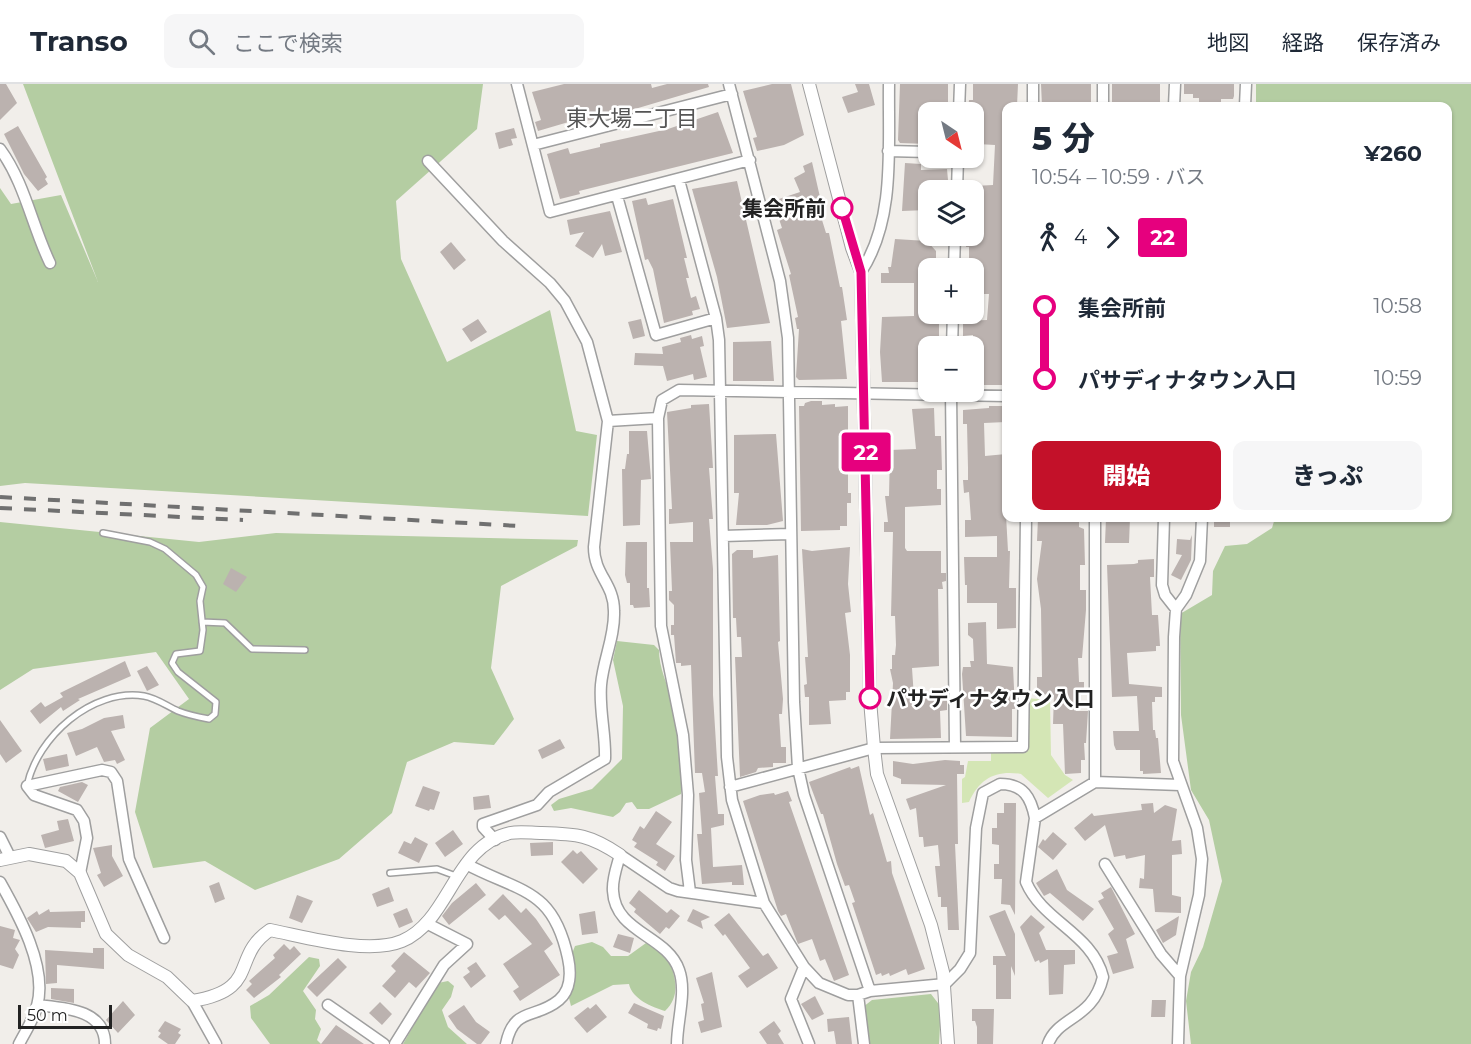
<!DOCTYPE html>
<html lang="ja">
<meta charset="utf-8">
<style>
:root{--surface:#fff;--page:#f6f6f7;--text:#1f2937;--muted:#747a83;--line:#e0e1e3;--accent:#c31129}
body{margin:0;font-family:Montserrat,"Noto Sans JP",sans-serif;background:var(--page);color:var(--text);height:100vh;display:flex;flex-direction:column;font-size:22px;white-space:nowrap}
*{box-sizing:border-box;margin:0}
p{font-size:20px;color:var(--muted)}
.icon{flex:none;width:33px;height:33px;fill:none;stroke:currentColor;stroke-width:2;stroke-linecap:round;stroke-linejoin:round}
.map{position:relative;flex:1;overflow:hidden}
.side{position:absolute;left:1002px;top:18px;width:450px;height:420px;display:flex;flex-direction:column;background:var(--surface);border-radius:12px;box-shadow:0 2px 4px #0004}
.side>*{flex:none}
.badge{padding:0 12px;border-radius:4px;font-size:21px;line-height:39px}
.needle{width:39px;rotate:145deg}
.buttons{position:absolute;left:918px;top:18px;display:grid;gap:12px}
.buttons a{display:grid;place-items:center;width:66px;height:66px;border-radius:12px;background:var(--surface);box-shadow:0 2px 4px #0004;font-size:30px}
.scale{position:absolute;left:18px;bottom:15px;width:94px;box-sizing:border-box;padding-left:6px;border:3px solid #222;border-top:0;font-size:16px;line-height:21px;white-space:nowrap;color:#222;-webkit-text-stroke:4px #fff;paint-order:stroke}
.map>.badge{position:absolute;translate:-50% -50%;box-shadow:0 0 0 3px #fff}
.legs{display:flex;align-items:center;gap:9px;height:66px;padding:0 30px;font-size:20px}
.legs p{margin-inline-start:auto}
.summary{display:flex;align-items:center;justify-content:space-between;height:102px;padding:0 30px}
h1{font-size:33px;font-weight:800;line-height:45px}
.cta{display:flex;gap:12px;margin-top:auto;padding:12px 30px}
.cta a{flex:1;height:69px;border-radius:12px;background:var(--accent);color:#fff;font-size:24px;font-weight:800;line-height:69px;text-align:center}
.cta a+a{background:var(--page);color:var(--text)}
ul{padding:0 30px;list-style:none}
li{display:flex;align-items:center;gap:21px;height:72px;font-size:22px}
li i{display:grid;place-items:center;width:9px;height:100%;margin:0 8px;background:currentColor}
li i::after{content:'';width:15px;height:15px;margin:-8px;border:4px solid;border-radius:50%;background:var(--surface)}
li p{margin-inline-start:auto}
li:first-child i{background:linear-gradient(#0000 50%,currentColor 0)}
li:last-child i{background:linear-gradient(currentColor 50%,#0000 0)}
header{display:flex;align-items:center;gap:36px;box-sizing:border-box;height:84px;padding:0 30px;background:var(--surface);border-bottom:2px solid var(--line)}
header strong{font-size:28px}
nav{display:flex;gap:33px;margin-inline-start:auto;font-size:21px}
.search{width:420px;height:54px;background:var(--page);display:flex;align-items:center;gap:15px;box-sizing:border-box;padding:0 21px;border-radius:12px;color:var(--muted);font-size:22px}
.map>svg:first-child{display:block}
.grass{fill:#d4e6b5}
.forest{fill:#b4cda2}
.building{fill:#bbb2af}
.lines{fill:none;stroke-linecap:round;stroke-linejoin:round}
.service-casing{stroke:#9f9f9f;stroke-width:8}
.minor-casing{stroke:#9f9f9f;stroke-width:13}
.tertiary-casing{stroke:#9f9f9f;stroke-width:14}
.service{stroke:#fff;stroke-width:5}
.minor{stroke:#fff;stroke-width:10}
.tertiary{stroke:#fff;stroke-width:12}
.rail{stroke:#707070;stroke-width:4;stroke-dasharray:12 12;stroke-linecap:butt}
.line-1-casing{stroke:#fff;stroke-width:14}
.line-1{stroke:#e6007e;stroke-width:9}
.stop-1-dot{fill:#fff;stroke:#e6007e;stroke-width:3}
.labels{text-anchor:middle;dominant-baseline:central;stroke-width:5;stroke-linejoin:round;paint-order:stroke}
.stop-label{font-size:21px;font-weight:bold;fill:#222;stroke:#fff;text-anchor:end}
.neighbourhood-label{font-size:22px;fill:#555;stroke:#fff}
</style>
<header>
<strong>Transo</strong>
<div class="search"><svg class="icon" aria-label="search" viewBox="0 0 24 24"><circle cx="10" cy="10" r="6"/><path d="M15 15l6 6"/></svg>ここで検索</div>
<nav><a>地図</a><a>経路</a><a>保存済み</a></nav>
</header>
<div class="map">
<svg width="1471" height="960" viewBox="0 0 1471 960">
<rect width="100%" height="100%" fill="#f1eeea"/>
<path class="grass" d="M1026 614 1050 616 1051 671 1065 691 1073 696 1048 714 1021 690C996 686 980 694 969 718L962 719V695L965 693 968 677H991V668L1027 667Z"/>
<path class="forest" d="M23 0H483L477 45 396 117 401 175 447 278 550 226 576 347 597 351 588 432 25 399 0 402V104L11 120 61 111 98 198Z
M1256 0H1471V960H1191L1186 917 1191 888 1203 863 1222 797 1209 736 1191 706 1181 631 1180 530 1212 511 1213 487 1225 462 1247 460 1272 444 1275 434H1448V22H1256Z
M0 438 199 458 276 449 578 456 577 462 501 502 491 584 514 635 494 661 454 658 407 678 392 729 339 775 255 806 205 777 153 784 135 728 150 644 189 615 156 568 33 585 0 606Z
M617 557 654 561 659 566C659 584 667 599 672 616 681 645 686 680 681 710L649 725H637L632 718 626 719 620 728 613 733 571 724 554 727 551 721 559 715 592 705 622 675 623 622 613 576Z
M592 858 603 863 611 872H628L646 859 667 871C675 891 682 911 665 927 652 923 632 915 629 900L613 901 571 922 569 914 576 888 571 872 575 862Z
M309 873 319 875 320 882 303 907 316 926 315 935 321 945 317 956 321 960H270L251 934 250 922 269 911Z
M448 897 454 902 451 913 442 926 448 943 467 960H403L438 899Z
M931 910 941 923 939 960H870L863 923 872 916Z"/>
<path class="building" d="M0 0H6L17 19 0 36Z
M564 0H651L652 4 667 0H708L709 3 618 30 572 40V37L538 47 535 38 541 36 532 8Z
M772 0H791L804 51 784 61 757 67 753 54 757 53 743 7Z
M855 0H869L875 21 848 29 842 13 858 8Z
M900 0H948V28H928V60L900 59 898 56Z
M973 0H1018L1017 22H1006V301H974L973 251 963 252V237L987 236 989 210H974V184H969V163H966L967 152H974V102L993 101 995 61 977 60 979 27 968 26 969 16H973Z
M1041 0H1091V22H1042Z
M1112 0H1160V22H1112Z
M1184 0H1234V12L1233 15H1221V22H1199V14H1193V10H1184Z
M718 28 733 69 579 107 580 110 560 115 547 70 568 64 570 70 600 63V60L668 45Z
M18 42 47 93 45 95 48 100 38 107 24 90 4 50Z
M514 44 517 54 511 55 513 61 499 65 495 49Z
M812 78 822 122 818 123 826 149H829L840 203H842L847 236 841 237 847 295 799 296 796 293 799 245H797L795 234 798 233 789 191 791 190 777 146 782 144 773 117 800 108 794 94 805 88 803 82Z
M905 79 921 80V86L947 85 948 96H942V103H928V126L902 127Z
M737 97 770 239 727 244 717 193 692 105Z
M646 114 648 121 673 115 687 174H684L689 194H686L691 214 696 212 700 225 692 227 693 231 664 239 653 185 648 175 645 176 632 117Z
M610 127 622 168 605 172 602 160 593 174 575 162 584 148 570 151 567 136Z
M895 155 927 157 936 167V177H928V233H939V262H928V298H882L880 268 882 233 914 232V199H881V189H889L888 183H891Z
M451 158 466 176 454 186 440 168Z
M478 235 487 248 471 258 462 245Z
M641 235 645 252 633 255 628 238Z
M691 251 692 255 702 252 704 262 700 263 707 293 694 296 693 290 667 297 663 282 634 281 635 269 663 270 662 263 681 258 680 254Z
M771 257 774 297H733V258Z
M811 317H822V321L835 320V323L848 322V409H851V419H847V442H840V446L801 447 799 322H804L805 319Z
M709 320 713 384H709L713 435H709L713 485V611L718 692H715L718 730H724V741L711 744 713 783 742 781 744 801H732V798L702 800 697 750H702L699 709 705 708 702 689H695L691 581 681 582V579H676L674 551H671V541H674V521L669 516V507H672L670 458H693V438L669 440V425H672L667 328 691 324V321Z
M989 322H1006V338L984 339 985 372 1006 370V431L1008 467H1010L1009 504H1016V544L997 545V519H967V501H965L964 473H997V452L965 453V436H971L969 408 964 409 963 396H968V384L967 340H963V326L989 324Z
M934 324 935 352H941L942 386H937V405H941V421L905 423V464L907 467H941V489H946V497L942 498 943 505H938L939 582 912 584 914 614H947V626L940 627 941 654 890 655 893 599 890 585H892V571H895L896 561 895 532H891L893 448H884V438H888L885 412H889L890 366 916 365 912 325Z
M629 347H647L651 395 641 396 640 441 623 442 622 385H625L627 370H629Z
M776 350 783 437 767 441H736L739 409H734V351Z
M1038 434H1079V443L1084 445 1085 481H1080V506H1086V526L1082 574H1078L1079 598H1084V608H1076V627H1088L1086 659H1084L1085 676H1081V689L1065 690 1063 640H1053L1054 611 1037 610V593H1042L1041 525 1037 495 1042 457H1037Z
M1106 434H1130L1129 459H1105Z
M1214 434H1230V443H1214Z
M1192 451 1191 476 1181 496 1171 491 1182 471 1176 470 1177 455 1190 456Z
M626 458H647V504H649L650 523 634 524 633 521H630V499H627L625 491Z
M850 463 848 500 851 528 845 529 850 571V608H846V616L829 617 831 640 809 641V613H805L804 601 807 600 805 573H808L802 465 812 467Z
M737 466H753V474L778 471 780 557 778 558 783 615 782 630H779L781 663H786V679H773V683L758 684 756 688 740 693 735 573H742L741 553H737L736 534H733L732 470Z
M1154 475V493H1150L1152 531H1158L1160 562H1156V567L1127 569 1129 600 1162 603V613H1155V618H1152L1153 646H1155L1156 654H1158L1161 689 1143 690V687H1140V666H1116L1114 661 1113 647H1139L1137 612 1112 613 1107 481 1134 480 1138 479V476Z
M231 484 247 493 236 508 223 500Z
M986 538 987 580 1013 583 1015 625H1012V653L966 652 962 590 963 583H971L970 577H974L973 555 968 551V539Z
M125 577 131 592 78 615 80 616 63 627 61 623 40 640 30 627 41 618 45 623 63 613 60 609Z
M147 582 159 601 147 607 137 587Z
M123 631 125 644 111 647 125 676 117 680 115 676 104 678 97 663 76 672 67 649 82 645 104 634Z
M0 636 22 667 6 679 0 670Z
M560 655 565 664 542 675 538 666Z
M67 670 69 682 46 687 43 675Z
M945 676 960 677V681H964V690H957L958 760H955L959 846H948L947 823H941V813H938L935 782H940L938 761 924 763 923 753H919L916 724 910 726 906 715 946 701 901 700V695L893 692V677L913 680Z
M859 682 870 731 873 729 887 778 891 777 892 789 925 885 908 891 906 885 890 892 889 889 882 892 881 889 876 891 852 819 855 818 849 801 845 802 837 780 823 730H821L809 698 850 683 851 685Z
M82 698 88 701 78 718 58 707 60 703Z
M423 702 440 708 434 726 430 725 429 727 415 722Z
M788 707 792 717 789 718 849 891 834 897 825 875 820 877 812 855 798 860 786 830 781 832 778 827 743 717 760 711 774 709 775 711Z
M489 711 491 724 474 726 473 713Z
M1004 719H1016L1015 831 1010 821 1001 820 1002 795H994V780H999V761L992 760V744H997V729H1004Z
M1153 719 1154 729 1165 721 1177 725 1172 757 1181 756 1182 770 1172 771V811L1181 813V829L1155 828 1153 805 1139 804 1140 794 1144 795 1145 771 1126 775 1125 771 1114 773 1105 741 1085 757 1074 744 1092 729 1094 732 1142 726 1141 720Z
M656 727 672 738 656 760 675 772 665 787 656 781 658 778 634 763 637 759 632 756 640 742 644 745Z
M68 735 74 757 45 764 41 751 59 746 57 737Z
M453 746 463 760 445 773 435 759Z
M1053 748 1067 760 1053 776 1038 763 1043 755 1045 757Z
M415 753 428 760 419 779 398 769 404 757 411 760Z
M553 758V771L531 772 530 759Z
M112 761V772L123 792 104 803 97 791 101 789 93 764Z
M573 766 577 770 581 767 598 785 583 800 561 778Z
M1057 785 1067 806 1094 825 1083 837 1050 809 1044 812 1036 799Z
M219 798 225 815 215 819 209 802Z
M476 799 486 811 449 841 442 832 452 819Z
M389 803 394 817 377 823 372 810Z
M1111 803 1135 850 1126 855 1134 884 1113 890 1107 872 1118 869 1108 850 1114 845 1098 817 1104 814 1101 809Z
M639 806 667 829 671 825 680 832 669 845 666 843 660 850 634 828 636 825 629 819Z
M503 810 521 829 526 824 536 835 553 860 544 867 560 891 520 917 513 907 519 903 503 880 532 860 505 831 499 836 488 825Z
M297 811 313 817 302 839 289 834Z
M407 824 413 838 399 844 393 830Z
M49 825 50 828 85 827V838H81V844L48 843 36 848 27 834 37 827 39 831Z
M693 825 710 833 701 837 703 845 687 837Z
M1005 826 1015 850V892L1011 882V915H996V881H993V872H1006L989 832Z
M595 827 598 849 582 851 579 830Z
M729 829 763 872 768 869 778 884 747 904 738 892 750 884 725 850 723 852 714 841Z
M1031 831 1045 843 1039 849 1046 866H1075V880L1064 881 1063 910 1049 911 1048 875 1040 879 1039 876 1035 878 1020 843Z
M1179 832 1176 851 1163 859 1156 846Z
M0 842 15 846 13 854 20 856 15 865 19 871 13 885 0 881Z
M618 850 634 854 630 869 613 863Z
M284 860 290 866 294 862 301 870 279 891 281 893 254 914 246 906 252 900 249 897 275 874 273 871Z
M93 864H104V885L57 881V899L46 900 45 866 93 869Z
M404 868 430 889 416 904 409 898 395 914 382 902 396 887 391 882Z
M338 874 347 883 317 913 307 903Z
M476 878 486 892 471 904 463 893 470 888 467 884Z
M712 888 722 943 701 949 698 938 704 936 701 920 704 919 696 894Z
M51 904 74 905V919L51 915Z
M815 912 824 930 812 936 801 920Z
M1152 916H1166L1165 933H1151Z
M123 917 135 931 118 949 106 936Z
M380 918 392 930 382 941 369 929Z
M634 919 664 932 661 945 658 944 657 947 647 944 648 940 628 929Z
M596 920 607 933 587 949 574 934 588 923 590 925Z
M464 921 476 938 490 948 481 960H477L457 945 448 932Z
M972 925H994L993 960H977V943L975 937H972Z
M849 933 852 960H836L834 947 828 948 827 935Z
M165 937 181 945 178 949 181 951 175 960H168L158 953 161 949 158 947Z
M774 937 781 947 778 950 784 960H767L759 948Z
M336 941 364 960H321Z"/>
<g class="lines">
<g class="service-casing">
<path id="service" d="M202 538 225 539 252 565 305 566
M27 702C37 653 92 604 144 612 156 614 167 622 178 627 188 631 198 633 209 635L215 630 216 618 178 588 172 579 176 570 200 567 203 546 200 517 203 503 196 491 165 465 150 458 103 449
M390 789 437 785 456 792"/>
</g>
<g class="minor-casing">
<path id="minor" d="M517 0 550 128 750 76
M729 0 780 197 788 254 794 618 798 684 804 711 870 907
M1033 22V0
M1103 22V0
M1174 22 1175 0
M1245 22 1246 0
M959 28 960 0
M533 61 732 10
M0 65C25 99 32 142 50 179
M888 67 928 68
M428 77 503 157 550 199 565 217 587 258 608 337 594 463C594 491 614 499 614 527 615 553 603 576 601 601 599 626 606 651 605 675L549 708 537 721 483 740V743L495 756
M679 96 716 234 719 256 727 673 732 716 764 819 804 883 819 899 848 911H858L870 907 945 900 960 885 970 869 976 744 983 709 1000 700C1024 700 1031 714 1035 734
M957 106 958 74
M617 112 656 251 716 234
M954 184 955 152
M861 188C896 135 888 62 889 0
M952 262 953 230
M951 308 955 663
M608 337 658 334
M1095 434V698
M1164 434 1162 501 1165 511 1176 525
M723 452 791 450
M730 703 874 664 1023 663 1026 434
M0 753 10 773
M466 780C521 809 553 804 568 874 571 888 571 906 559 916 535 936 514 922 506 960
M1105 780 1161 870 1180 892
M80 789 87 754 84 737 77 726 34 711 27 702 102 686 111 688 117 697 129 775 164 854
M0 798C18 830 48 883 37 922 34 935 25 948 19 960
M690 808 686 776 688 711 683 651 661 542 658 334 662 316 679 306 1006 312
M804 883 791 915 809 960
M858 911 864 960
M192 917 216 960
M37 921C64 924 105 925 105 960
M328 921 384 960
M395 960 444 881 467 860 426 839
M677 960C677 937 687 908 679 886 667 851 615 849 613 807 612 795 617 782 620 771L669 804 678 807 764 819
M1048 960C1058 932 1093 936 1103 893 1092 849 1043 838 1026 798L1035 734 1095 698 1180 701
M1178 960 1180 892 1199 811 1202 775 1197 744 1173 677 1174 553 1176 525 1186 511 1200 477 1202 434"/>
</g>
<g class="tertiary-casing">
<path id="tertiary" d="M809 0 852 164 861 188 870 616 874 664 877 690 931 841 943 888 948 960
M0 776 29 770 66 777 80 789 106 850 128 871 167 893 192 917C261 906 230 873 270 846 306 853 368 871 402 857 450 837 454 761 510 749 520 747 532 749 542 749 578 750 590 751 620 771"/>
</g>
<use href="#service" class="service"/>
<use href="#minor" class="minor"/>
<use href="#tertiary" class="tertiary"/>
<path class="rail" d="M0 413 519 442
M0 424 243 436"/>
</g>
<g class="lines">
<g class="line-1-casing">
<path id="line-1" d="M842 124 861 188 870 614"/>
</g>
<use href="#line-1" class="line-1"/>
</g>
<g class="stop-1-dot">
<circle cx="842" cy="124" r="10"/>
<circle cx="870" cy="614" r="10"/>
</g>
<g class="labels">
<g class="stop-label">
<text x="826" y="124">集会所前</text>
<text x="886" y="614" text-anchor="start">パサディナタウン入口</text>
</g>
<g class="neighbourhood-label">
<text x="632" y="34">東大場二丁目</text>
</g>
</g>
</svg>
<div class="buttons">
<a><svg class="needle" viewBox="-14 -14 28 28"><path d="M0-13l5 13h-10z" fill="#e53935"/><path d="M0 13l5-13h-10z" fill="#747a83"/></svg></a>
<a><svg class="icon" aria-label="layers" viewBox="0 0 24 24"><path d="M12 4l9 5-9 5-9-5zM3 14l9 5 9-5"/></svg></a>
<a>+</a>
<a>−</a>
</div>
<div class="scale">50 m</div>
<b class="badge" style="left:866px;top:368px;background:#e6007e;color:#fff">22</b>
<section class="side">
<div class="summary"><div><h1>5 分</h1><p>10:54 – 10:59 · バス</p></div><b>¥260</b></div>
<div class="legs"><svg class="icon" aria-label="walk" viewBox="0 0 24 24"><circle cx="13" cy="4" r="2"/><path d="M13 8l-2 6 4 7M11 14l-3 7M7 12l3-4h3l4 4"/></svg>4<svg class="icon" aria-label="forward" viewBox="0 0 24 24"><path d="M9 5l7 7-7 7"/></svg><b class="badge" style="background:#e6007e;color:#fff">22</b></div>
<ul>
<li><i style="color:#e6007e"></i><b>集会所前</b><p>10:58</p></li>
<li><i style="color:#e6007e"></i><b>パサディナタウン入口</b><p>10:59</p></li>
</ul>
<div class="cta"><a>開始</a><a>きっぷ</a></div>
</section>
</div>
